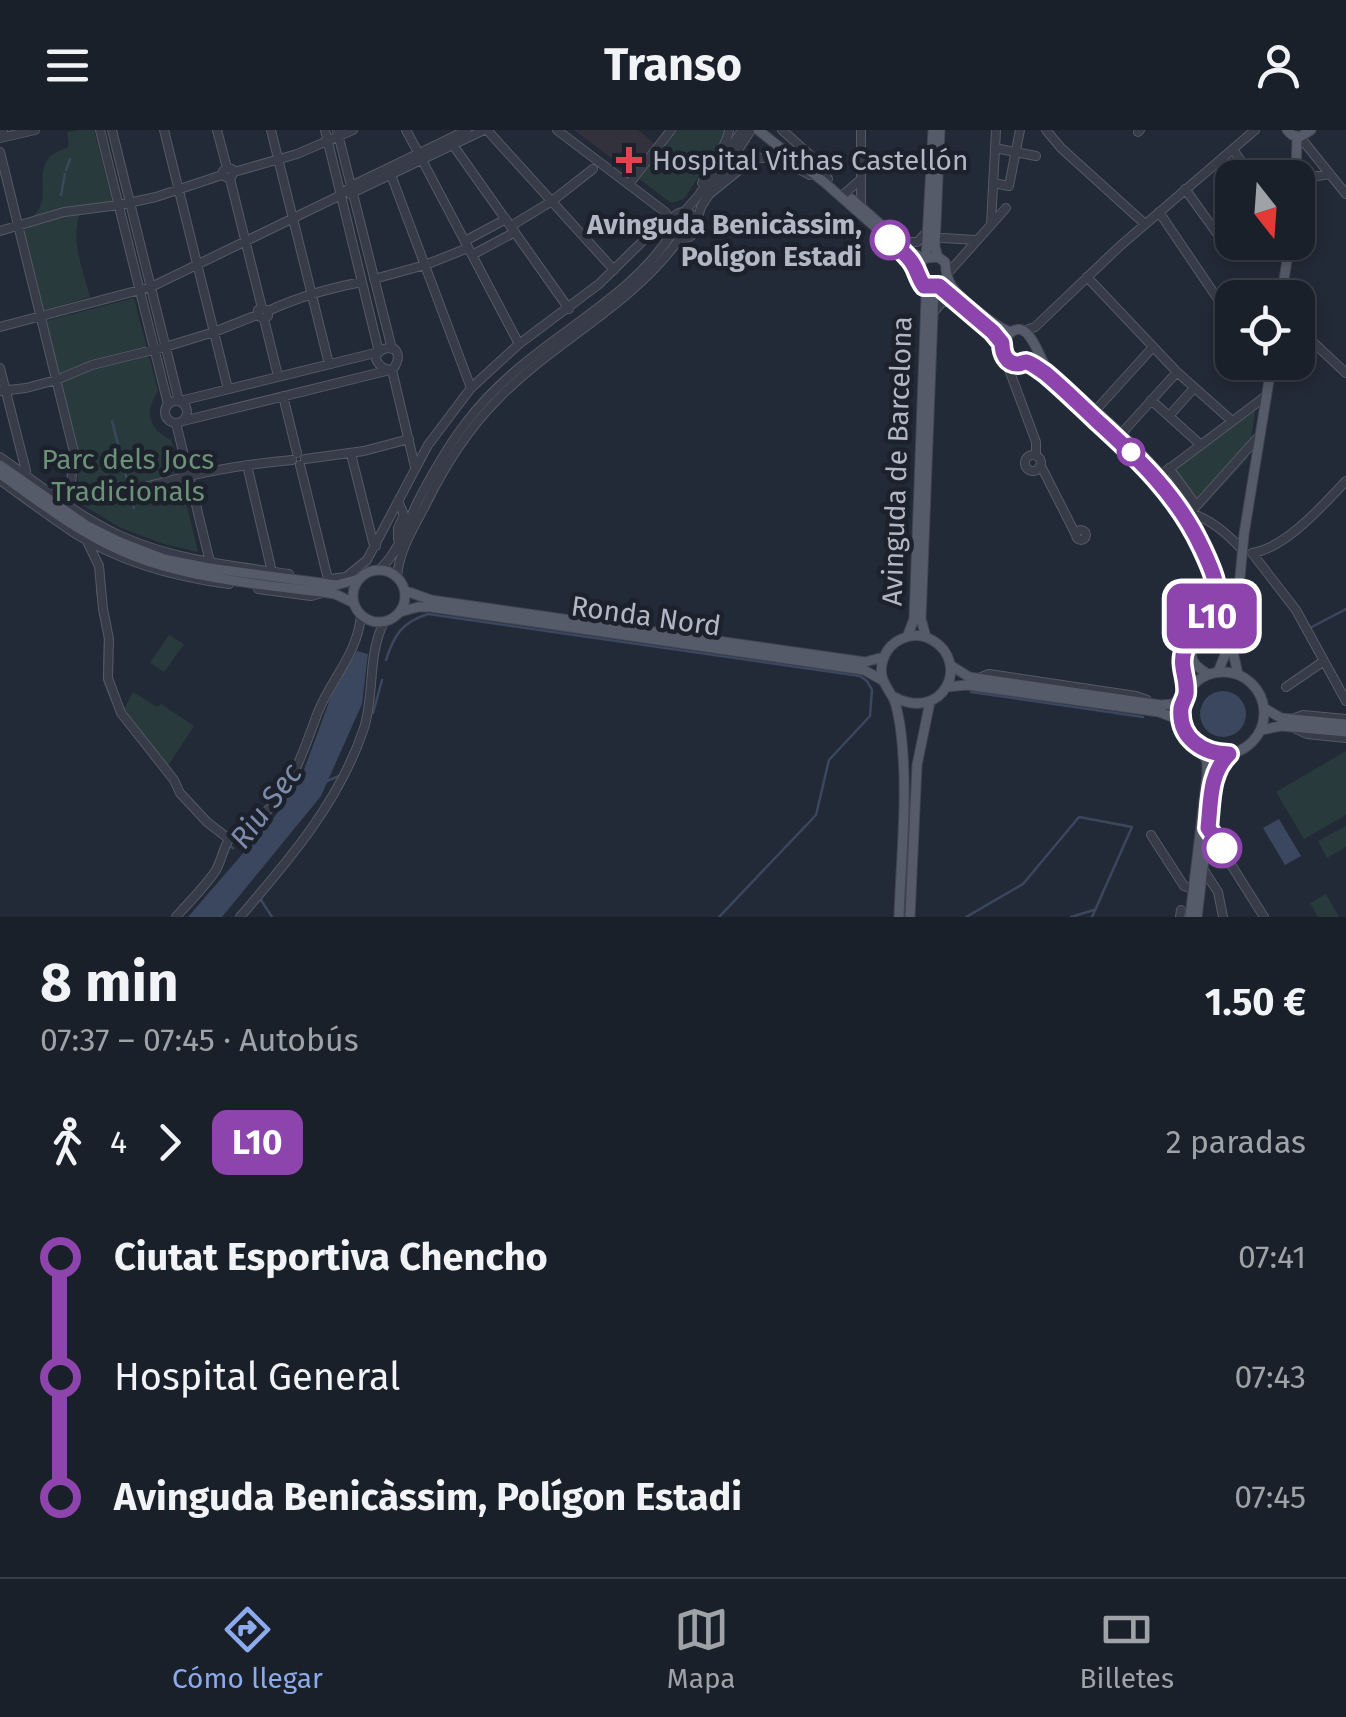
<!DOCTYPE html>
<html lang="es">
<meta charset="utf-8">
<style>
:root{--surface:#1a2029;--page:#232831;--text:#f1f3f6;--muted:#9fa3a8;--line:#383e46;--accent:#8daaed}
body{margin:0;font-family:"Fira Sans",sans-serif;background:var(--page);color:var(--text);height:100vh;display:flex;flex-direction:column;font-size:38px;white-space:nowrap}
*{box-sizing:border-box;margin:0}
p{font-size:32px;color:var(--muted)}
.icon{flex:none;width:55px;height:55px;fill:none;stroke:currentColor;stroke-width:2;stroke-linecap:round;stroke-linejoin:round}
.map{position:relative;height:787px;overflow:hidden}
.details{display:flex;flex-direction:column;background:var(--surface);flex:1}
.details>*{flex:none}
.badge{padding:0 20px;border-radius:15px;font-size:35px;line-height:65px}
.needle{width:65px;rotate:163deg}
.controls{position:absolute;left:1215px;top:30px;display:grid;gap:20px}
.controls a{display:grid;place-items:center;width:100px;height:100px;border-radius:20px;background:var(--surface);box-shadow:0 5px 15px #0003,0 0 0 2px var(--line);font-size:50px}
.map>.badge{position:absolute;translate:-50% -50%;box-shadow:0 0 0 5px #fff}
.legs{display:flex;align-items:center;gap:15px;height:110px;padding:0 40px;font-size:32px}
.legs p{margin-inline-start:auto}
.head{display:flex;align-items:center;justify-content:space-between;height:170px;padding:0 40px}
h1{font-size:55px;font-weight:700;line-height:75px}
ul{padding:0 40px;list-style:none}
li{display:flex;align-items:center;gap:35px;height:120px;font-size:38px}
li i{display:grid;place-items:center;width:15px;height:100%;margin:0 12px;background:currentColor}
li i::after{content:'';width:25px;height:25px;margin:-12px;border:8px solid;border-radius:50%;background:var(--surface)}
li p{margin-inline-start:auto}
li:first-child i{background:linear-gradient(#0000 50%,currentColor 0)}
li:last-child i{background:linear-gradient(currentColor 50%,#0000 0)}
header{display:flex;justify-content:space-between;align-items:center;height:130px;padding:0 40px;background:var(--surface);font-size:45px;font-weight:700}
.dock{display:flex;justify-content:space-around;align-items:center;height:140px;border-top:2px solid var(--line);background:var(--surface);font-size:28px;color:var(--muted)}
.dock a{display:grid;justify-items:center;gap:5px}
.dock .on{color:var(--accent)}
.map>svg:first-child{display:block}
.medical{fill:#33313c}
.green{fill:#293a3c}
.water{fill:#3a475f}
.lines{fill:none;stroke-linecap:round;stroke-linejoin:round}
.stream{stroke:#3a475f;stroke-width:2.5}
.minor-casing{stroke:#545a65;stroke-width:10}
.major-casing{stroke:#404551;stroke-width:11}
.minor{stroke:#373c48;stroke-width:8}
.major{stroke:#555b68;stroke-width:9}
.line-1-casing{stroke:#fff;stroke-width:22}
.line-1{stroke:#8e44ad;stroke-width:15}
.health-dot{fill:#e0444e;stroke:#1c212c;stroke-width:4}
.stop-1-dot{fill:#fff;stroke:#8e44ad;stroke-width:5}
.labels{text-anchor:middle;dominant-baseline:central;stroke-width:9;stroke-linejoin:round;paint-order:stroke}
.poi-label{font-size:28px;fill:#b1b7c4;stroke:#1c212c;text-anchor:start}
.stop-label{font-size:28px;font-weight:bold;fill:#b1b7c4;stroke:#1c212c;text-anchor:end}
.park-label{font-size:28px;fill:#6b9277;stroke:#1c212c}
.street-label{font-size:28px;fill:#b1b7c4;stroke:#1c212c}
.water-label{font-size:30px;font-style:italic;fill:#7c8caa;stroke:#1c212c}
</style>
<header><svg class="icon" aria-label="menu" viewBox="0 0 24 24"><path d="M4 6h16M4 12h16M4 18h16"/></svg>Transo<svg class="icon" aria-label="person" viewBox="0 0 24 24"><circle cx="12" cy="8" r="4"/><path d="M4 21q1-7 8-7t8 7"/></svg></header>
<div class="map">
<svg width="1346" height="787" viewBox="0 0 1346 787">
<rect width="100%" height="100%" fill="#232a37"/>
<path class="medical" d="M574 0H638L656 15 633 44Z"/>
<path class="green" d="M77 0H94L114 78 80 83C70 110 83 140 90 167L44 180 22 92C66 75 18 32 67 18L69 14 67 2Z
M669 0H724L722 11 684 69 671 73 634 45Z
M134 168 158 261C144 283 148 298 171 310L198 422 164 414 121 398 71 368 78 352V318L46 191Z
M1256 276 1248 328 1202 378 1172 339Z
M169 505 184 514 164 542 150 533Z
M133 562 157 577 161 574 194 596 168 636 123 581Z
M1346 621V685L1304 709 1276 662Z
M1346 696V717L1327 728 1318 711Z
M1326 764 1339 787H1318L1310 773Z"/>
<path class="water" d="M357 521 368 524 362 574 321 666 222 787H188L276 685 302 645 332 564Z
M1200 584a23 23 0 1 1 46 0a23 23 0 1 1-46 0Z
M1279 689 1301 726 1285 735 1263 698Z"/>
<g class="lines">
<path class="stream" d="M66 40 70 29
M61 65 65 44
M112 291 129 357
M130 365 134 378
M97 460 103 497
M1308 499 1346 479
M105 505 104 550 112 570
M386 530C394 505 402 492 428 484L860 546 867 551 872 560 870 586 829 630 816 685 719 787
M971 562 1143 587
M373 583 382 550
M327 651 339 646
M230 716 233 718
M261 770 272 787
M966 787 1023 754 1079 687 1132 697 1092 787
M1071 787 1094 780"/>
<g class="minor-casing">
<path id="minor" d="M100 0 168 274
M112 0 179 271
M164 0 228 259
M217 0 227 38
M271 0 329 234
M325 0 379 222
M337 0 392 219
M406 0 419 24
M487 0 614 140
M557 0 665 82 671 90
M782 0 819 33 828 49
M1046 0 1061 18 1145 94
M0 1 3 0
M1138 2 1140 0
M1300 7 1346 64
M0 8 35 0
M453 15 569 179
M995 18 1036 26
M1233 19 1252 48
M0 22 74 322 71 354 62 372
M422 30 519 214
M234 42 232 39 227 38 223 41 222 45 230 49 234 42 297 24 353 0
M391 45 471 258
M230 49 262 178
M1298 49 1330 44
M702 53C709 35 726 19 729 0
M993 53 1009 56 1020 0
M629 54 671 0
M1185 59 1234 127
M845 63 859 51
M350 64 484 0
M707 66 754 28C774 26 793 36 810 45
M861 76V0
M685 81 699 65 742 0
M671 95a13 13 0 1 1 26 0a13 13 0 1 1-26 0Z
M1159 82 1232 190
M697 91 701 77 751 0
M991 94 996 0
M511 96 552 71 593 39
M0 101 64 82 119 75 156 67 222 45
M897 106 909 112H917L927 102
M943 108 976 110
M465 111 506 89
M472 125 515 102
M948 143 1006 78
M1087 147 1177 242 1232 291
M374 149 425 135 468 118
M268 181 262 178 258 180 257 185 264 189 268 186V181C298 167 330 158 362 152
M932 184 942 172H957
M264 189 278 246
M0 197 151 157 341 65 351 56 467 0
M1298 198 1346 243
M1023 201 1035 197 1120 116 1255 0
M1004 226 1036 312V326
M0 238 26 341 24 344
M392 240C378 239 369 225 384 219 399 213 402 230 392 240L415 337
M0 261 26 258 56 250 92 235 165 217 214 202 257 185
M283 266 297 323
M1151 270 1201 315
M165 282a11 11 0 1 1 22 0a11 11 0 1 1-22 0Z
M180 271 379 222
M1095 281 1153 217
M1169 286 1194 258
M183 291 386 241
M176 293 210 432
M1121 304 1177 242
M351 324 373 412 376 416
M1025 333a8 8 0 1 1 16 0a8 8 0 1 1-16 0Z
M0 327C40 355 78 387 123 407 175 430 233 436 289 444
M305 329 364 321 409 309
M247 335 272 442
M300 335 327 445 330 449 346 447 367 430 428 315 471 258 519 214 599 154 656 98 670 93
M1039 337 1042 338 1076 405
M1169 338 1196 375
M1161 345 1266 266
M0 350C25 368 50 387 76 404 123 433 175 447 229 454
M64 369C110 367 146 356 189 346 223 338 258 333 292 330
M398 371 404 385 398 398V409
M1076 405a5 5 0 1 1 10 0a5 5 0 1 1-10 0Z
M86 409 99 436 103 479 109 509 108 548 121 583 174 650 180 663 207 692 229 709
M1243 421C1229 405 1210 389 1190 383L1259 306
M1252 423 1296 480 1346 571
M1252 423C1286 418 1323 375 1346 351
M380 439C398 423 407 395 417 373 431 346 446 319 465 294 483 270 506 248 530 229 578 190 638 157 672 103
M397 447C399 421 413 399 425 376 444 337 467 300 498 269 554 211 632 176 680 108
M258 459 311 466 323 463
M979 548 989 544 1136 566 1147 570
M1286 557 1324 531
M1292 589 1303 585 1346 589
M1296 599 1307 604 1346 608
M1208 698 1264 787
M1151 705 1184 756 1193 759
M1203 739 1218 762 1223 787
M176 787C189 772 205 757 216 740 221 731 223 720 228 711 235 701 259 690 270 678 295 651 305 616 318 582 332 548 358 523 361 485
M240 787C289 730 340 671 364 598 375 563 367 526 384 492
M1180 787 1181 780"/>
</g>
<g class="major-casing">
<path id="major" d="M758 0 824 52 901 120 917 139V148L924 156H939L947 148
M933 0 926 128 938 127
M1287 0 1292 5 1300 7 1311 0
M1296 48 1297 6
M852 69 913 123 924 129 917 139
M938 127 935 117 940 0
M938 127 945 132C946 137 946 143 948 148 952 165 995 196 1010 202
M939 156C958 171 980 187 996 205 1003 214 1001 226 1011 232 1018 236 1020 234 1027 232
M1281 168 1290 112
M1002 213C1025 177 1036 221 1046 237 1110 295 1184 349 1214 433 1220 450 1227 468 1219 485 1210 508 1169 521 1208 544
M1027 232 1049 247
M0 335 86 395 120 412 164 429 209 438 336 455 359 449
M0 344C38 371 74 399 117 419 183 450 263 454 335 464L354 473
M353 466a26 26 0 1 1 52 0a26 26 0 1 1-52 0Z
M406 461 431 470 865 532 884 527
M400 482 418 477H430L864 540 882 550
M907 507 914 489 926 168 924 156
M926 507 921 489 934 158
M950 535 969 547 1161 575 1172 574 1184 568
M1182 583a41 41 0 1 1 82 0a41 41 0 1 1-82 0Z
M1218 542 1226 522 1233 477
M1238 544 1233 522 1244 404 1272 232
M946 557 967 555 1159 582 1182 591
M1186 564C1181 531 1179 520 1204 496
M894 567C944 593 971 532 932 510 913 499 889 510 883 530 878 546 885 554 892 566 897 573 898 586 900 595 909 658 901 724 899 787
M1264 578 1281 588 1346 594
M1261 600 1281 596 1346 602
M910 787 917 635 930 572
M1190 787 1207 645V632L1201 619
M1197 787 1214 646 1219 633 1228 626"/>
</g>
<use href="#minor" class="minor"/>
<use href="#major" class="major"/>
</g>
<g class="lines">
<g class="line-1-casing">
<path id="line-1" d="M890 110C898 118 908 125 913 134 918 142 918 148 924 156H939L993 202 1002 213C1002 223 1006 234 1018 234 1021 234 1023 232 1026 232 1032 233 1040 240 1045 243 1063 258 1079 274 1096 290 1138 328 1178 366 1202 418 1210 435 1221 458 1216 477 1211 495 1192 502 1185 519 1178 535 1188 548 1186 564 1185 569 1182 573 1181 578 1178 608 1203 624 1229 624 1209 643 1211 672 1208 698L1222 718"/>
</g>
<use href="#line-1" class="line-1"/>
</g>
<path class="health-dot" d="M624 15h10v10h10v10h-10v10h-10v-10h-10v-10h10z"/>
<g class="stop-1-dot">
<circle cx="890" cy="110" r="18"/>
<circle cx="1131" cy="322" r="12"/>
<circle cx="1222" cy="718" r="18"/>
</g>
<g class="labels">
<g class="poi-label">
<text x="652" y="30">Hospital Vithas Castellón</text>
</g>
<g class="stop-label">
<text x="862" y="94">Avinguda Benicàssim,<tspan x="862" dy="32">Polígon Estadi</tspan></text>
</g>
<g class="park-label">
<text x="128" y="329">Parc dels Jocs<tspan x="128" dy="32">Tradicionals</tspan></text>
</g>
<g class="street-label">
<text transform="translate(897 331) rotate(-88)">Avinguda de Barcelona</text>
<text transform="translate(646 486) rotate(8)">Ronda Nord</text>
</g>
<g class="water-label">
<text transform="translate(266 676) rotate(-53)">Riu Sec</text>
</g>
</g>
</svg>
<div class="controls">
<a><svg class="needle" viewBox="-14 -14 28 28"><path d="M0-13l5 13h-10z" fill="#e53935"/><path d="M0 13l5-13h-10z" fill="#9fa3a8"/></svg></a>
<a><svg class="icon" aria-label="locate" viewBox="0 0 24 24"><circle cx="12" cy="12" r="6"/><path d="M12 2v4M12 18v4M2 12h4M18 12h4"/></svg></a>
</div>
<b class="badge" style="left:1212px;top:486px;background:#8e44ad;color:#fff">L10</b>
</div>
<section class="details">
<div class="head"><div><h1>8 min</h1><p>07:37 – 07:45 · Autobús</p></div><b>1.50 €</b></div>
<div class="legs"><svg class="icon" aria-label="walk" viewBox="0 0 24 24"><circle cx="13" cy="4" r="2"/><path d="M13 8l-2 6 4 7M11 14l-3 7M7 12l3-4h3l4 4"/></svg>4<svg class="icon" aria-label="forward" viewBox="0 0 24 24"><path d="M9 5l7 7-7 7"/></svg><b class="badge" style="background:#8e44ad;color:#fff">L10</b><p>2 paradas</p></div>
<ul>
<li><i style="color:#8e44ad"></i><b>Ciutat Esportiva Chencho</b><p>07:41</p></li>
<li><i style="color:#8e44ad"></i><span>Hospital General</span><p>07:43</p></li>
<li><i style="color:#8e44ad"></i><b>Avinguda Benicàssim, Polígon Estadi</b><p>07:45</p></li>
</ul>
</section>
<nav class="dock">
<a class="on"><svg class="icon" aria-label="directions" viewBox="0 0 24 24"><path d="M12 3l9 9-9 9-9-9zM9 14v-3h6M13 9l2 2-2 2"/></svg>Cómo llegar</a>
<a><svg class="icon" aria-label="map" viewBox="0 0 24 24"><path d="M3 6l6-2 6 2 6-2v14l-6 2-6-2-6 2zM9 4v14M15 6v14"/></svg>Mapa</a>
<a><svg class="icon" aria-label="tickets" viewBox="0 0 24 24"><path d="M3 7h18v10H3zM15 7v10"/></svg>Billetes</a>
</nav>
